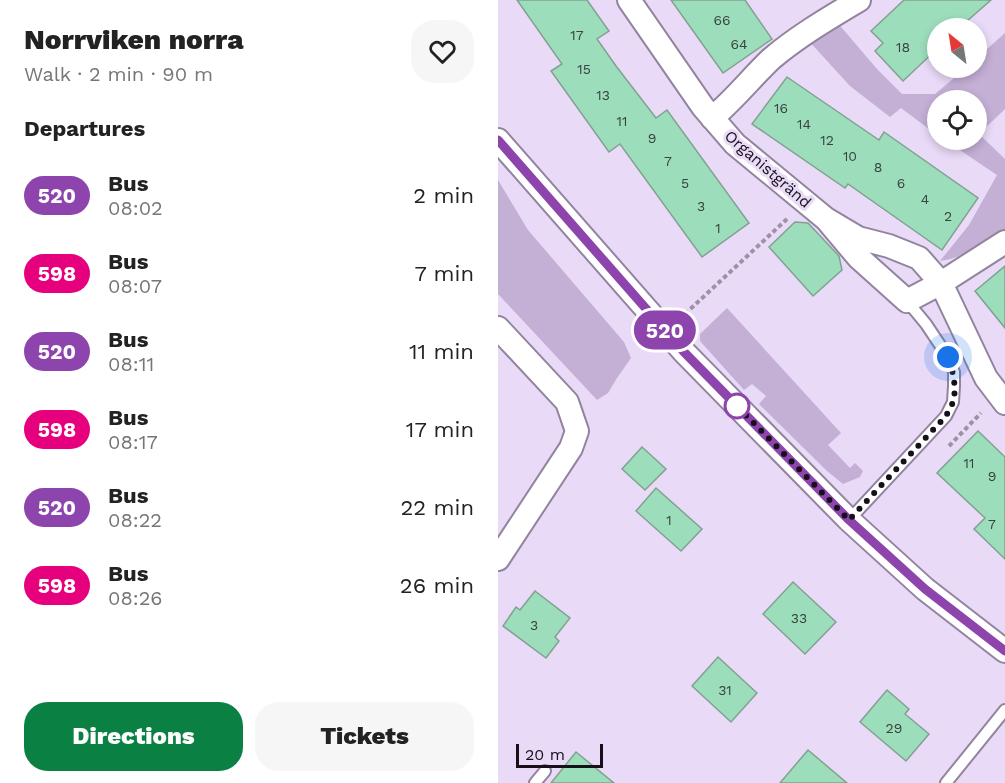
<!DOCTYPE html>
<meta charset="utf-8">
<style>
:root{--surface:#fff;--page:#f6f6f6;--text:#222;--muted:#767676;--accent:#0b8043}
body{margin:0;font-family:"Work Sans",sans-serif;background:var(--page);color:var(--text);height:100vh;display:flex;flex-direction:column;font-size:22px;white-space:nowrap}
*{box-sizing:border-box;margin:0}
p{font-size:20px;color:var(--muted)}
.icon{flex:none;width:33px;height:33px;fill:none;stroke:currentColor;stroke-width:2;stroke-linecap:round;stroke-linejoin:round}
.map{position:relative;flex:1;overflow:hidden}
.sheet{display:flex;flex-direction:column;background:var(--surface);width:498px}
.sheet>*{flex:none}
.badge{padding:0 12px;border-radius:20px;font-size:21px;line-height:39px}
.needle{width:39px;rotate:330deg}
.buttons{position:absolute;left:429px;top:18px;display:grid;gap:12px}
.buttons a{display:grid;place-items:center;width:60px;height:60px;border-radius:50%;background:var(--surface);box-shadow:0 3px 9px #0003;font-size:30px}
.scale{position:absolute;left:18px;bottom:15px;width:87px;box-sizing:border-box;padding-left:6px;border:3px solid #16101a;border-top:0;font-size:16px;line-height:21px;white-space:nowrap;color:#16101a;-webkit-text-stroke:4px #e9daf7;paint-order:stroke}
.you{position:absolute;width:30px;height:30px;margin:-15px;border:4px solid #fff;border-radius:50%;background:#1a73e8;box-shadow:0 0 0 9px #1a73e833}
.map>.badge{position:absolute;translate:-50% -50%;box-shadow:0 0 0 3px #fff}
h2{padding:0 24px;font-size:22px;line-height:54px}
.round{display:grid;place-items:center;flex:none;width:63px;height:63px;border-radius:24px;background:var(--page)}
.headline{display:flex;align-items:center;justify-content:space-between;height:102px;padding:0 24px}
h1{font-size:28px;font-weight:800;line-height:45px}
.action{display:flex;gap:12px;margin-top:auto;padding:12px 24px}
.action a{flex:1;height:69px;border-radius:24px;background:var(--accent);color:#fff;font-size:24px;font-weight:800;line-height:69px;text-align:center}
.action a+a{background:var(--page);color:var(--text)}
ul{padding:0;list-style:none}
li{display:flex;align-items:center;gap:18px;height:78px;padding:0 24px}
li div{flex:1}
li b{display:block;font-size:22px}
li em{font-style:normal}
li .badge{min-width:66px;font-weight:700;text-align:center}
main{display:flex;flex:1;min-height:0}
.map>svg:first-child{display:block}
.green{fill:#c4afd5}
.building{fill:#9cddbc;stroke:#82a191;stroke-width:1.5}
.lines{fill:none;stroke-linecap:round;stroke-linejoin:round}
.service-casing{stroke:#92849e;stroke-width:14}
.minor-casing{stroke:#92849e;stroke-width:26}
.path{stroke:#9d91a7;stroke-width:4;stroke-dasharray:4.5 3;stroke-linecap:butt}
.service{stroke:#fff;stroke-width:10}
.minor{stroke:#fff;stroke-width:22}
.line-casing{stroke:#fff;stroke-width:14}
.line{stroke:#8e44ad;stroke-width:9}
.walk{stroke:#16101a;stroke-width:6;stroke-dasharray:0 10.8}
.stop-dot{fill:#fff;stroke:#8e44ad;stroke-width:3}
.labels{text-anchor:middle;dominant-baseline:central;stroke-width:6;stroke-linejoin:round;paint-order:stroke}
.number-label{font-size:14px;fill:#384342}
.street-label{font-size:16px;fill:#16101a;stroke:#e9daf7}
</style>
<main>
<section class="sheet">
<div class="headline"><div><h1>Norrviken norra</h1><p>Walk · 2 min · 90 m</p></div><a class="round"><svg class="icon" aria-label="heart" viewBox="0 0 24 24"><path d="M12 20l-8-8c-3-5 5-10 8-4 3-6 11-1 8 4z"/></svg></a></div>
<h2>Departures</h2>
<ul>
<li><span class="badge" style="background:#8e44ad;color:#fff">520</span><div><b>Bus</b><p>08:02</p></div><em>2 min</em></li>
<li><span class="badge" style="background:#e6007e;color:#fff">598</span><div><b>Bus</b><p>08:07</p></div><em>7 min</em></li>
<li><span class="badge" style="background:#8e44ad;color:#fff">520</span><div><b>Bus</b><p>08:11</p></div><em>11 min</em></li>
<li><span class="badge" style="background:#e6007e;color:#fff">598</span><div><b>Bus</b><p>08:17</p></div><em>17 min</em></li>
<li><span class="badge" style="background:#8e44ad;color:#fff">520</span><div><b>Bus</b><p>08:22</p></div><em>22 min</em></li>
<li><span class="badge" style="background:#e6007e;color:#fff">598</span><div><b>Bus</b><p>08:26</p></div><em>26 min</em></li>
</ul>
<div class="action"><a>Directions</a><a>Tickets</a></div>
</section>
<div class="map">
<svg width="507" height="783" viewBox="0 0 507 783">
<rect width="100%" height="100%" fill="#e9daf7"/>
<path class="green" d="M338 21 379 69 404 94H437L468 68H478L479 58 507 33V109L481 134 507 159V230C485 244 469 257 442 261L471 225 499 175 447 140H478V100H440L439 135 403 108 392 117 352 86 309 39Z
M0 180 30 230 126 342 133 358 119 378 110 393 99 400 0 294Z
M229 308 343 433 330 445 352 468 357 463 365 471 362 477 345 484 329 471 261 404 268 396 254 384 246 390 202 341V334Z"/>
<path class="building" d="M19 0H89L111 31 99 39 118 66 158 118 169 110 251 223 204 257 122 144 111 152 53 71 64 64Z
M173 0H247L274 39 225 73Z
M406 0H493L461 28H440V48L405 81 377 51 385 43 373 31Z
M289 77 381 140 386 132 480 198 444 250 350 184 347 188 254 124Z
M297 222 310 223 341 256 344 270 315 296 271 247Z
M507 266V328L477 291Z
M480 431 507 457V559L476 529 487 518 439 473Z
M144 447 168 469 147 490 124 469Z
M158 488 204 529 183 551 138 511Z
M295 582 338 622 307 654 265 614Z
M37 591 72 618 57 637 61 641 48 658 5 626 18 607 22 610Z
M220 657 259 693 233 722 194 686Z
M389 690 411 709 407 714 431 734 408 761 362 722Z
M310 750 349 783H282Z
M78 752 116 783H53Z"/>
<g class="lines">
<g class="service-casing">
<path id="service" d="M351 520 448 416 455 402 456 386V372L450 357 428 324 409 301
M37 783 47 771
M448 783 507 710"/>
</g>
<g class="minor-casing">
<path id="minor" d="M131 0 205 107 237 144 328 219 360 238 391 246 421 258 443 283 409 301 360 257 328 219
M214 118C236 100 253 78 273 59 300 36 331 18 361 0
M0 140 186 352 351 520 427 589 507 651
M507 242 443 283 488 378 507 403
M0 328 69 402 79 431 73 448 0 559"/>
</g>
<path class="path" d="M187 314 289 219
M451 446 483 413"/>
<use href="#service" class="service"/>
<use href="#minor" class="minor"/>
</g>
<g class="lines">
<g class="line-casing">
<path id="line" d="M0 140 186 352 351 520 427 589 507 651"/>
</g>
<use href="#line" class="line"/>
<path class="walk" d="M239 406 236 403 351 520 448 416C450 412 453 407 455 402 459 388 455 371 450 357"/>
</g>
<circle class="stop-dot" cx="239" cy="406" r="12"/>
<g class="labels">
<g class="number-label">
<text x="224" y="20">66</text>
<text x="79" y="35">17</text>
<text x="241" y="44">64</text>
<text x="405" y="47">18</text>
<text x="86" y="69">15</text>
<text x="105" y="95">13</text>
<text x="283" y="108">16</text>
<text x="124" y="121">11</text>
<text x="306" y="124">14</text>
<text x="154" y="138">9</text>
<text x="329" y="140">12</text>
<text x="352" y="156">10</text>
<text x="170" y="161">7</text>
<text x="380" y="167">8</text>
<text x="187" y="183">5</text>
<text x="403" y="183">6</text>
<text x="427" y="199">4</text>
<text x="203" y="206">3</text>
<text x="450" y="216">2</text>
<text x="220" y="228">1</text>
<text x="471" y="463">11</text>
<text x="494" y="476">9</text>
<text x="171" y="520">1</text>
<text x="494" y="524">7</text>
<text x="301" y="618">33</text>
<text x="36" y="625">3</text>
<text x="227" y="690">31</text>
<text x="396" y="728">29</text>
</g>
<g class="street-label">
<text transform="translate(270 169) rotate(41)">Organistgränd</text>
</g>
</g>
</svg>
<div class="buttons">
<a><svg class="needle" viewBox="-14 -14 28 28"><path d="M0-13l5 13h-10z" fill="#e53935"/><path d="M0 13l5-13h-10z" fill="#767676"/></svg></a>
<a><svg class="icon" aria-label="locate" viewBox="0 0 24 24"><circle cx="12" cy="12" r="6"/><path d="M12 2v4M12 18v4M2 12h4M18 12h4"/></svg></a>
</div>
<div class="scale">20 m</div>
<div class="you" style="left:450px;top:357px"></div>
<b class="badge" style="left:167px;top:330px;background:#8e44ad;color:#fff">520</b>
</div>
</main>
